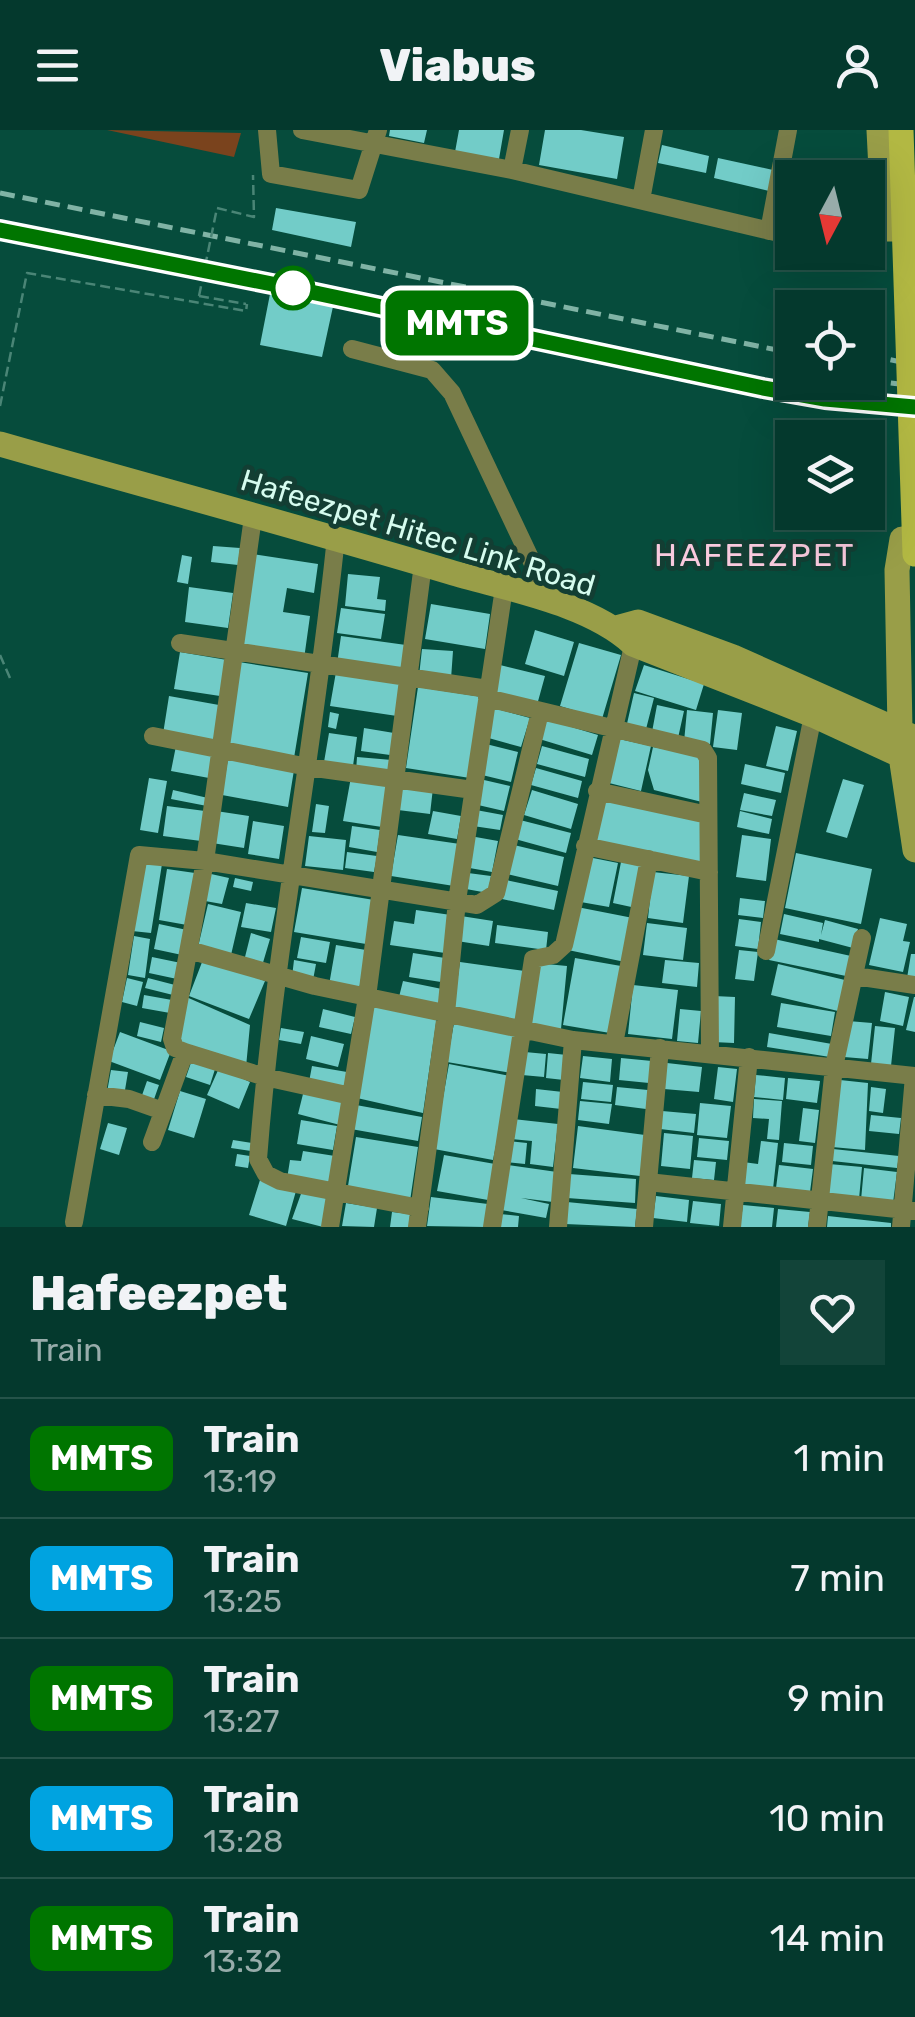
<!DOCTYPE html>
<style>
:root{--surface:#04392d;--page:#124439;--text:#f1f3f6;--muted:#97acaa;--line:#255349}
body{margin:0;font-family:Rubik,sans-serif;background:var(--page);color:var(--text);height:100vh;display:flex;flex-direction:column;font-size:38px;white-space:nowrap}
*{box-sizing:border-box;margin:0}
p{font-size:32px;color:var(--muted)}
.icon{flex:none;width:55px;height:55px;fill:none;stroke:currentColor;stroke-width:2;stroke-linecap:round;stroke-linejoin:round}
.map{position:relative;height:1097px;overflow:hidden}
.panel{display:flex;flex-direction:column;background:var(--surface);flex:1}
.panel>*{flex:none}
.badge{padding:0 20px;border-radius:15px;font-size:35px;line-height:65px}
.needle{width:65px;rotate:187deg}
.fabs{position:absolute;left:775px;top:30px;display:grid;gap:20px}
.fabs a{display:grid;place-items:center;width:110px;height:110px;border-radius:0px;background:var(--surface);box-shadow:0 10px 40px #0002,0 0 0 2px var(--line);font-size:50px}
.map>.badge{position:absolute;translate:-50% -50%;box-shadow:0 0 0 5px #fff}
.round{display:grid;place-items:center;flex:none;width:105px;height:105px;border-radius:0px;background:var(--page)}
.head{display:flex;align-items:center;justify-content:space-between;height:170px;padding:0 30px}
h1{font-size:48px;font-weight:800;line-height:75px}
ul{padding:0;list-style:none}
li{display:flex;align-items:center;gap:30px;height:120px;padding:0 30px;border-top:2px solid var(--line)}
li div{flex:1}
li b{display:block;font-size:38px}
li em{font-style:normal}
li .badge{min-width:110px;font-weight:700;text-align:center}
header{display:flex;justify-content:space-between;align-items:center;height:130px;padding:0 30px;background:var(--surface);font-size:45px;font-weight:800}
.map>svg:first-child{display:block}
.green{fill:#7a431d}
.building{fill:#72ccc8}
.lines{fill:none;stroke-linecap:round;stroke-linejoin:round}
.path{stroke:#4a8576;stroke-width:2.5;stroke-dasharray:10 5;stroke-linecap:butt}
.street{stroke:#797d49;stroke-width:18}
.secondary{stroke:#999e48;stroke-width:25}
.rail{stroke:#80b3a5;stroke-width:5;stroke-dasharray:15 8;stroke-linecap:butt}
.path-bridge{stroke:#4a8576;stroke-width:2.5;stroke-dasharray:10 5;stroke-linecap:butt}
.primary-bridge{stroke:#b2b843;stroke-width:25}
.line-casing{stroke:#fff;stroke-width:22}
.line{stroke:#007500;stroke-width:15}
.stop-dot{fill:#fff;stroke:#007500;stroke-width:5}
.labels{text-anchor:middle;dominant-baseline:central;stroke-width:10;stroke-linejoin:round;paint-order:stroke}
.street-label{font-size:30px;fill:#d6fcef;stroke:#133e33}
.neighbourhood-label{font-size:32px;letter-spacing:2.5px;fill:#facade;stroke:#133e33}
</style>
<header><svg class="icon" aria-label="menu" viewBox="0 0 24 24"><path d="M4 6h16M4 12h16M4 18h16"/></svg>Viabus<svg class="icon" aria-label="person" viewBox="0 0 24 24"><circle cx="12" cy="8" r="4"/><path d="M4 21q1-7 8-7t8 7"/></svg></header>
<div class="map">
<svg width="915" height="1097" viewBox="0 0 915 1097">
<rect width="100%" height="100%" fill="#064c3c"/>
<path class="green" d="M107 0 241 3 234 27Z"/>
<path class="building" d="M390 0H427L424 13 389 6Z
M459 0H504L499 29 455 22Z
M545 0H581L624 7 617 49 539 35Z
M662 15 709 26 706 43 658 33Z
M718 28 773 40 769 61 714 48Z
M791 60H792V86L786 84Z
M276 78 356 92 351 117 272 100Z
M271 159 334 172 322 227 260 215Z
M213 416 240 418 238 435 211 432Z
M252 424 318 434 314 463 287 458 283 482 310 486 304 529 237 519Z
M182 425 192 427 188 454 177 452Z
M348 444 380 447 377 469 386 470 385 481 345 476Z
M189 457 233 463 228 498 185 492Z
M431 474 490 484 485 519 425 509Z
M341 478 385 484 381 509 337 503Z
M535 500 574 512 564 546 525 534Z
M341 506 406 515 402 544 337 534Z
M579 513 621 525 602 589 560 576Z
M422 519 453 521 451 549 419 546Z
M180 522 227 530 220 566 174 559Z
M239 532 308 543 294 628 225 616Z
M500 535 545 546 537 575 493 564Z
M644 535 704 554 696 580 635 561Z
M336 542 402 552 397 586 330 576Z
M418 557 482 567 470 648 406 638Z
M634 563 654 568 645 603 626 598Z
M169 566 219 575 213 613 163 604Z
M657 575 684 581 678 608 652 602Z
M493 578 530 588 521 617 485 607Z
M687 580 713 583 710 614 684 612Z
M718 580 742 583 737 620 713 617Z
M330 582 339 584 336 599 328 597Z
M542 588 598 605 592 625 536 608Z
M776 596 797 601 788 641 766 636Z
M364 598 394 603 390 625 361 621Z
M329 603 357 607 353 636 324 632Z
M619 609 651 616 641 661 609 653Z
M486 614 518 622 511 652 478 644Z
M176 616 214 624 209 648 171 641Z
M542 616 589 629 585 647 537 634Z
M653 617 702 626V672L654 660 648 640Z
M357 627 392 630 390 645 356 641Z
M228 629 294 640 288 677 222 665Z
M745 634 785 643 781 663 741 654Z
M536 638 582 651 578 668 531 655Z
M351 647 390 654 382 697 343 691Z
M149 648 167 651 158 703 140 700Z
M843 649 864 655 847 708 826 702Z
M484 650 510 656 504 681 478 675Z
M401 655 433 658 430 684 398 680Z
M173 660 208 668 207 676 171 669Z
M532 660 578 674 571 699 524 685Z
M744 663 776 670 772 686 740 680Z
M603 667 703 689 700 734 593 711Z
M316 674 329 676 325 703 312 702Z
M167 676 205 681 201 711 163 706Z
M476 680 503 685 500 700 473 696Z
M216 681 249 686 244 718 212 713Z
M433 681 461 686 457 709 428 704Z
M740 681 772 689 769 704 737 697Z
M520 690 571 703 566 723 515 709Z
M253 691 284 696 279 729 248 724Z
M352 696 380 700 377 722 349 717Z
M398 705 460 714 454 756 391 746Z
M742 705 771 709 766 751 736 747Z
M309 706 346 710 343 740 305 736Z
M470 706 498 711 492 742 464 737Z
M514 715 564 727 558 756 507 744Z
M347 722 377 726 374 742 345 738Z
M796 723 872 739 861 794 785 778Z
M583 726 618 733 609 777 575 771Z
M143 732 162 734 151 803 132 801Z
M621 732 644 736 636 778 613 773Z
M167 739 195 743 187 795 159 790Z
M653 742 689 746 683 793 648 788Z
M468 743 491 746 488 763 466 759Z
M211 744 229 748 222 774 205 771Z
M235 748 253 752 251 761 233 757Z
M506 750 558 761 554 780 502 769Z
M302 758 374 770 366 814 294 802Z
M740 768 765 771 763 788 738 785Z
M246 773 276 778 271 802 241 797Z
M208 774 241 782 231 825 198 817Z
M577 777 633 788 625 832 568 820Z
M416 780 451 785 445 823 390 815 394 791 414 794Z
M784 784 823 793 821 805 825 790 858 799 853 818 819 809V812L780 804Z
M461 786 493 791 489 816 457 811Z
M880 788 907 794 903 811 910 812 903 842 869 835Z
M739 789 761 792 758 819 735 816Z
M647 793 687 798 683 830 643 825Z
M159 794 187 800 182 825 154 819Z
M497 795 548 802 546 820 495 813Z
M251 803 270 809 262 836 244 831Z
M134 806 150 809 145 848 128 845Z
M301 807 330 812 326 833 297 828Z
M774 809 851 826 846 846 769 830Z
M336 815 366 820 359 860 329 855Z
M739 820 758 822 754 851 735 849Z
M413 823 445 828 441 852 409 847Z
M911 824H915V849L907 848Z
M152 827 181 833 177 849 149 843Z
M204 827 265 851 249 889 189 866Z
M575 828 621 836 610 903 563 895Z
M294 830 316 834 313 850 292 847Z
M665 830 699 833 697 857 662 853Z
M460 832 525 841 519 892 453 883Z
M536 833 567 836 561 899 530 896Z
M778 834 845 850 838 881 771 865Z
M127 848 143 852 137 876 122 872Z
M148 848 175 855 173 865 145 858Z
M403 851 442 859 439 876 399 867Z
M633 855 678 860 672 909 628 904Z
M885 862 909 867 903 896 880 891Z
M144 865 172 870 170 883 142 878Z
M184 866 250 895 246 937 176 914Z
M714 866 735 867 734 913 713 912Z
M914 867H915V902L906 900Z
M781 873 835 882 831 906 777 897Z
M373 876 437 886 423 983 357 968Z
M323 879 355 887 351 904 319 897Z
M680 879 701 881 698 913 677 911Z
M848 891 872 893 868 929 844 927Z
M140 892 164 898 161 912 137 906Z
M454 893 517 904 511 943 447 932Z
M875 896 895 898 891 936 871 934Z
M281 898 304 902 301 914 279 910Z
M120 902 171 921 160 950 109 931Z
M769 903 832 914 830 927 767 917Z
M311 906 344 914 338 937 306 929Z
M525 922 546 924 544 947 522 945Z
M548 923 567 925 564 950 546 948Z
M583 926 612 929 610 952 580 948Z
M193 927 216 936 210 955 186 947Z
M621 928 652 931 649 953 619 950Z
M667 933 702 937 699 962 664 959Z
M449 934 510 946 493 1030 434 1019Z
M312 936 347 942 344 958 309 952Z
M718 937 737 939 733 972 714 969Z
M219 938 250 952 239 979 207 965Z
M111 940 128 942 124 966 107 962Z
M756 945 785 948 783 970 754 967Z
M788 948 820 951 817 973 786 969Z
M840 950 868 953 865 1020 832 1017Z
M147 951 159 955 152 975 140 971Z
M583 952 613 955 611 972 581 969Z
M617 957 648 960 646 979 615 975Z
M871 957 886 959 883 983 869 981Z
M536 959 563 962 561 979 535 976Z
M304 960 346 970 340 995 298 984Z
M180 961 206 969 194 1008 168 1000Z
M754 969 782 971 779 1010 767 1009 769 989 753 988Z
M580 971 612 974 609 994 578 990Z
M700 973 731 976 727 1008 697 1005Z
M356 975 422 987 418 1011 351 999Z
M803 978 819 980 815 1013 799 1011Z
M662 981 696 984 694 1003 660 999Z
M871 985 901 988 899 1004 869 1001Z
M513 989 558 994 553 1037 530 1034 532 1011 511 1009Z
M301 990 337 996 333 1020 297 1014Z
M108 993 127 998 119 1025 100 1019Z
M578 996 645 1005 640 1046 573 1038Z
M664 1003 693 1006 690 1039 661 1036Z
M356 1007 418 1017 410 1071 347 1062Z
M699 1008 729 1011 727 1030 697 1027Z
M233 1010 252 1013 251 1021 231 1018Z
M508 1011 527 1013 525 1034 506 1032Z
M761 1011 778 1013 773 1059 740 1056 743 1032 758 1034Z
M784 1013 813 1016 811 1035 782 1032Z
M833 1019 899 1026 897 1038 832 1031Z
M303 1021 335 1026 330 1055 287 1049 290 1030 301 1031Z
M237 1024 250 1026 248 1038 235 1036Z
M444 1025 495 1034 488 1070 437 1061Z
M694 1030 716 1032 714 1050 692 1048Z
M829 1034 862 1037 859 1069 826 1066Z
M508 1035 557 1042 553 1072 521 1068 549 1074 546 1088 501 1080Z
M779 1035 813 1039 810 1062 776 1058Z
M864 1038 897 1042 893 1073 861 1070Z
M569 1044 636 1049 635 1073 567 1068Z
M260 1050 296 1061 286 1096 249 1085Z
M302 1061 331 1070 323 1097 292 1089Z
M656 1066 689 1070 687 1092 653 1088Z
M431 1067 488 1074 485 1097 427 1096Z
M693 1071 721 1074 719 1096 690 1093Z
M567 1072 637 1079 635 1097 565 1094Z
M346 1073 377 1078 374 1097 342 1096Z
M743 1075 774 1078 772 1097H740Z
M778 1079 810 1082 808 1097H776Z
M392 1082 410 1084 409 1097H390Z
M500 1084 519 1086 518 1097H499Z
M828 1086 891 1093V1097H827Z"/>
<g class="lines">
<path class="path" d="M217 78 254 87 253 45
M199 166 246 174
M0 276 27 143 246 181 247 174
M0 525 10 548"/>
<path class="street" d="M267 0 271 44 359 60 378 0
M302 0 512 40 792 106
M512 40 520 0
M641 70 654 0
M769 101 788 0
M352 219 432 240 452 263 551 472
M253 387 205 731 172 909 175 918 185 922 265 947 351 966
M336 407C315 615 274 820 258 1029L266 1044 280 1051 420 1078
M180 513 488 559
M487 568 703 620 708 628 710 923
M153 606 308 637 473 660
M597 661 708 685
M585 716 709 742
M189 820 315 856 573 910 915 946
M766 821 813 585
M855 846 915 855
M614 914 649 729
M660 918 648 1052 915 1081
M96 965 129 969 163 981
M152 1012 185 922
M74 1092 139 725 205 731 477 775 496 763 540 582
M330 1097 367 867 423 434
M417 1097 446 883 457 771 504 458
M492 1097 533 829 553 825 564 815 635 507
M558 1097 573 910
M644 1097 648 1052
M732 1097 749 927
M817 1097 834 937 862 808
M901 1097 914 946"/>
<path class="secondary" d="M879 0 884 99H915
M0 314C150 357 300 397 450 442 507 459 589 473 633 514L813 585 915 632
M616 498 638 492 733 527 915 608
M900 600 897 440 902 409H915
M901 626 915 720"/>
<path class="rail" d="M0 63 792 223
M0 100 292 158 763 258 825 269 915 277
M868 225 915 235
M868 250 915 256"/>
<path class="path-bridge" d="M199 166 217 78"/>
<path class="primary-bridge" d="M901 0 915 424"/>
</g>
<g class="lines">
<g class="line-casing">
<path id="line" d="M0 100 292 158 763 258 825 269 915 277"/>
</g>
<use href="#line" class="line"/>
</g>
<circle class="stop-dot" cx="293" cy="158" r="20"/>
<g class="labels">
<g class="street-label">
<text transform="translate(418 403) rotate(17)">Hafeezpet Hitec Link Road</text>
</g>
<g class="neighbourhood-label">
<text x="755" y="425">HAFEEZPET</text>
</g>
</g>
</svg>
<div class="fabs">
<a><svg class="needle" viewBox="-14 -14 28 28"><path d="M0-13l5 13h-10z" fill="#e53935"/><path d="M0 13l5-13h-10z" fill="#97acaa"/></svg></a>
<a><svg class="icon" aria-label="locate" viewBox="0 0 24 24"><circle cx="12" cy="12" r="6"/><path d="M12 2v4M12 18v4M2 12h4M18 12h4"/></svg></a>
<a><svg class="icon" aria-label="layers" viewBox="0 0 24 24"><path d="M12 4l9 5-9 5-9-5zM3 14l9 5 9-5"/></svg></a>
</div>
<b class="badge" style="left:457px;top:193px;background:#007500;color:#fff">MMTS</b>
</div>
<section class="panel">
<div class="head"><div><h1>Hafeezpet</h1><p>Train</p></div><a class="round"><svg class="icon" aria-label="heart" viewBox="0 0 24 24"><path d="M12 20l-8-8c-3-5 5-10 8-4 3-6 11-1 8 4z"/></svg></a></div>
<ul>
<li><span class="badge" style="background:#007500;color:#fff">MMTS</span><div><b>Train</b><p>13:19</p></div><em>1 min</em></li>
<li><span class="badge" style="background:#00a3e0;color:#fff">MMTS</span><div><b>Train</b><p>13:25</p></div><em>7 min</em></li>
<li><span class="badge" style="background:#007500;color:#fff">MMTS</span><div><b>Train</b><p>13:27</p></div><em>9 min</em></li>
<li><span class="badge" style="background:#00a3e0;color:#fff">MMTS</span><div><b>Train</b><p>13:28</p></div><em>10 min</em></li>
<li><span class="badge" style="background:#007500;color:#fff">MMTS</span><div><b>Train</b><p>13:32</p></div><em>14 min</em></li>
</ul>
</section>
